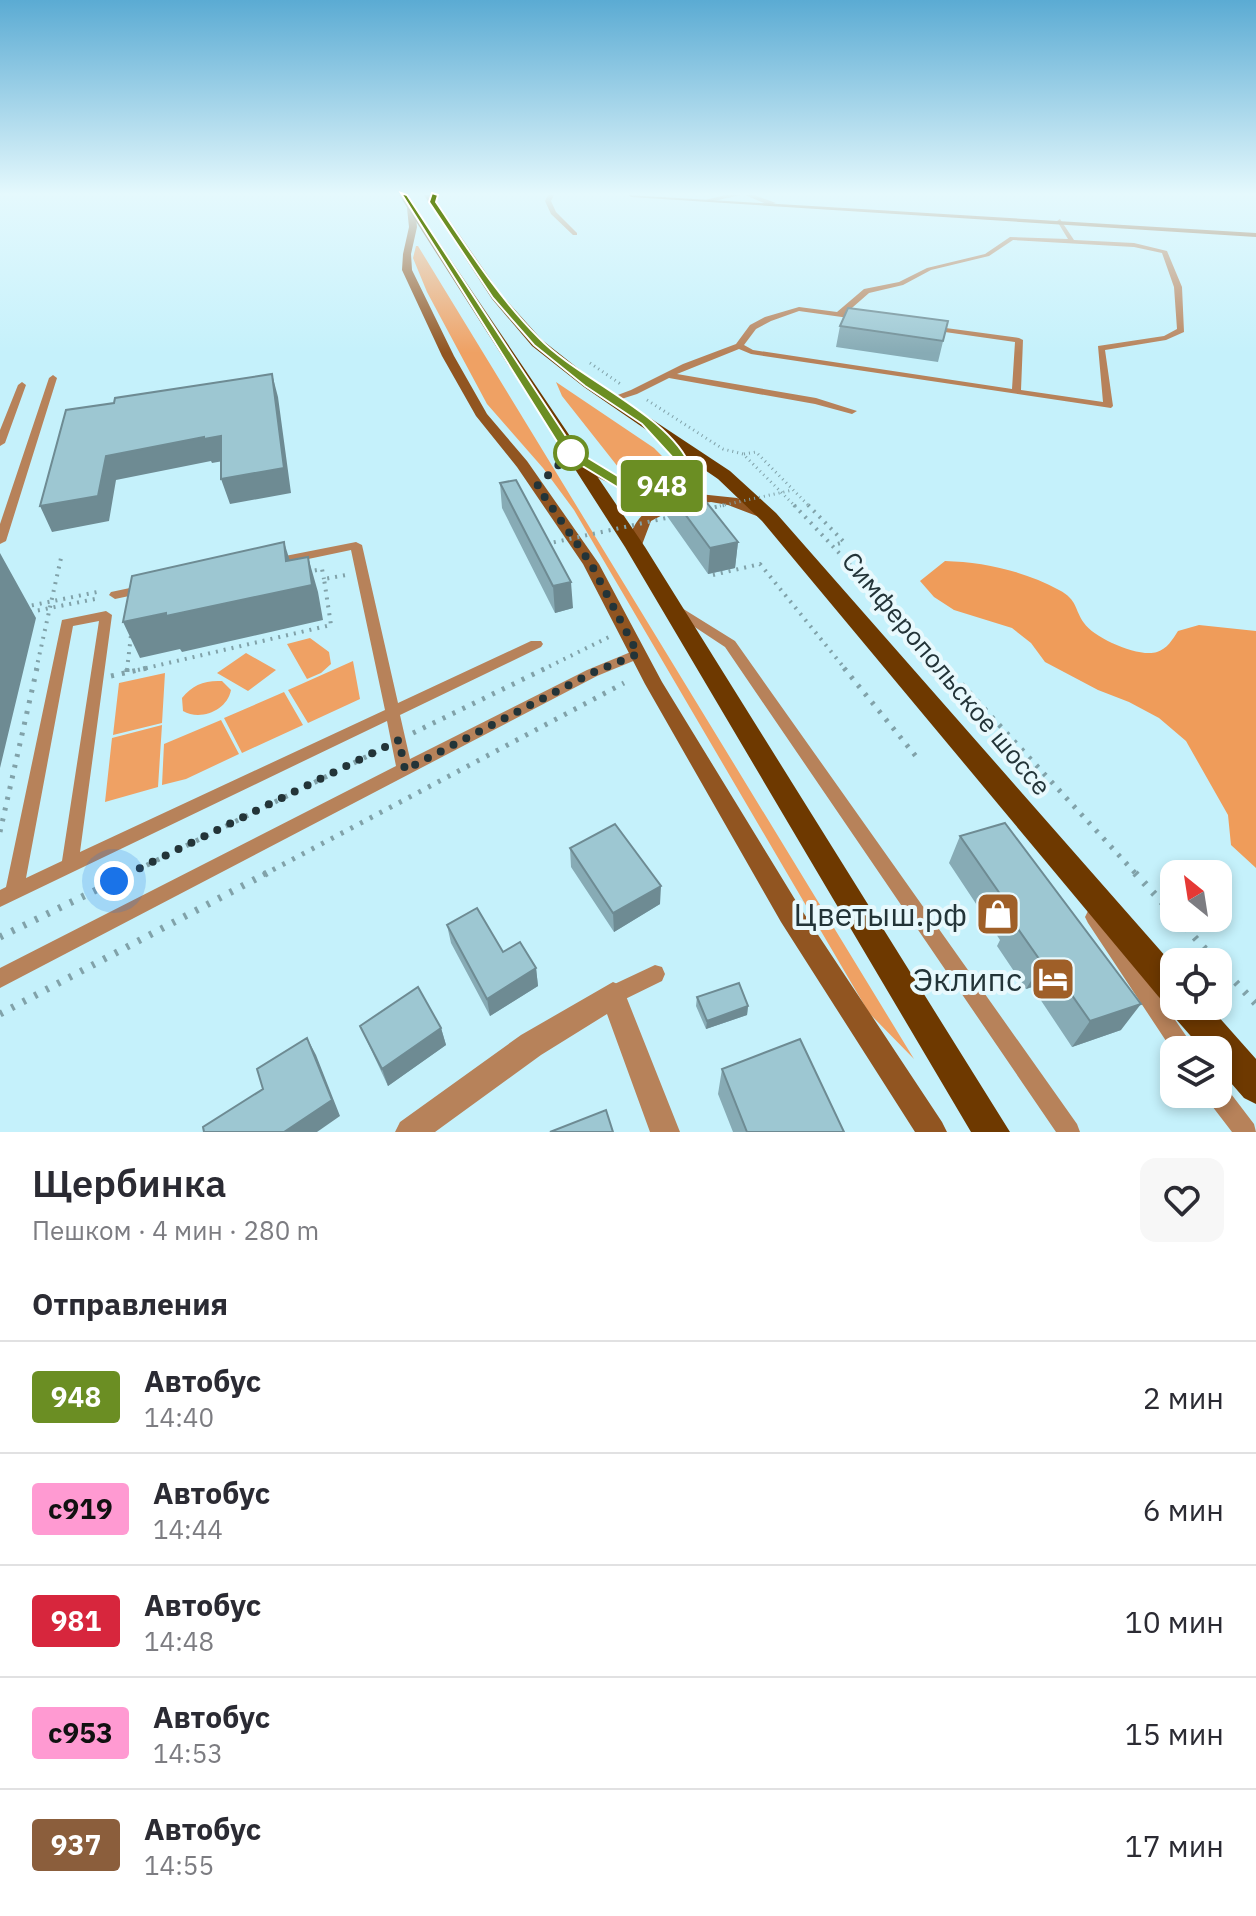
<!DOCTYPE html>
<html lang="ru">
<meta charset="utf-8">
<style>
:root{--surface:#fff;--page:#f7f7f7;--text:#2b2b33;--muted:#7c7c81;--line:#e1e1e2}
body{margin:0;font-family:"IBM Plex Sans",sans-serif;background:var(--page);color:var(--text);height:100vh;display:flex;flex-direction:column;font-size:30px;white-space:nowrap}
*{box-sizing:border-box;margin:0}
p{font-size:26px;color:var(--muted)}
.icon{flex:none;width:44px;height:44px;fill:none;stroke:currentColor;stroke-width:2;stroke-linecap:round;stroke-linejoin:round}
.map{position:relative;height:1132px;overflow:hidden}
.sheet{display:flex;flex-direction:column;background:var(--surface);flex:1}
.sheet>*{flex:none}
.badge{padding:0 16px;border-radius:6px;font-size:28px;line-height:52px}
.needle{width:52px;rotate:330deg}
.tools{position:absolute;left:1160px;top:860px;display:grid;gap:16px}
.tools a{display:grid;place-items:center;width:72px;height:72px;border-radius:16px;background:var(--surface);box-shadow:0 4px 12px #0003;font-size:40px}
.you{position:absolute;width:40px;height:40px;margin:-20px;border:6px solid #fff;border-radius:50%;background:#1a73e8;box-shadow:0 0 0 12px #1a73e833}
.map>.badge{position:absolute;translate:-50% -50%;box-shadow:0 0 0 4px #fff}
h2{padding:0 32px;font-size:30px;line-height:72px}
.round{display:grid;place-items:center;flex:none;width:84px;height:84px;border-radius:16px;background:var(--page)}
.overview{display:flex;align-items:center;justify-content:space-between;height:136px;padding:0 32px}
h1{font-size:38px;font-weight:600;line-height:60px}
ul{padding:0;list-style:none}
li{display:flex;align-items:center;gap:24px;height:112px;padding:0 32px;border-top:2px solid var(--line)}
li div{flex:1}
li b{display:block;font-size:30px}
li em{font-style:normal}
li .badge{min-width:88px;font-weight:700;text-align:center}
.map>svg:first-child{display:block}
.green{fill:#efa164}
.forest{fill:#ef9c5a}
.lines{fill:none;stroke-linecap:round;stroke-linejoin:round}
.path-far3{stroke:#81a2a9;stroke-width:3;stroke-dasharray:1 4;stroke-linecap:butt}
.path-far2{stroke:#81a2a9;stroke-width:4;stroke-dasharray:2 6;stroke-linecap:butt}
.path-far1{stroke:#81a2a9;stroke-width:5;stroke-dasharray:3 8;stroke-linecap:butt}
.path{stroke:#81a2a9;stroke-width:7;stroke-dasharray:3 10;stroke-linecap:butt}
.lane{fill:#b7825a;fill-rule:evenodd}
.street{fill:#b7825a;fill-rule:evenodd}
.secondary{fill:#915521;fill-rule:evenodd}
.primary{fill:#6e3900;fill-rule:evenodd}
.path-bridge-far1{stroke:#81a2a9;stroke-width:3;stroke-dasharray:1 4;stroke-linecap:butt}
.path-bridge{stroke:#81a2a9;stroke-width:4;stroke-dasharray:2 6;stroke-linecap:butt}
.wall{fill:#87abb5}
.shaded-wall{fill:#6e8b93}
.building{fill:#9dc7d2;stroke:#6e8b93;stroke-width:2}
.line{fill:#6b8e23;stroke:#fff;stroke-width:2}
.walk{stroke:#233438;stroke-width:8;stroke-dasharray:0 14.4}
.stop-dot{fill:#fff;stroke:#6b8e23;stroke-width:4}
.labels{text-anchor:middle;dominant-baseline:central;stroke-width:8;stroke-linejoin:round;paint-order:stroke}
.street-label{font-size:26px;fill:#233438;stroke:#e8f9fd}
.near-poi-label{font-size:32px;fill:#233438;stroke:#e8f9fd;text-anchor:end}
</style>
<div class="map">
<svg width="1256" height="1132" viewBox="0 0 1256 1132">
<rect width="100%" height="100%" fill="#c5f1fb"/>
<path class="green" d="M416 246H418L914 1059 869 1013 574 510 543 468 487 404 427 292 413 258Z
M556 382 654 448 668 462C657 476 638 479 622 472L562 396Z
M310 638 329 652 331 664 321 673 307 679 287 644Z
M246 653 276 670 248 691 217 673Z
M353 661 360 699 308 723 288 690Z
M165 673 162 723 113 735 119 683Z
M222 681 231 690C227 711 200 721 183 711L182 698C192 685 205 680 222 681Z
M284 692 303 725 242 753 224 718Z
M221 720 239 754 186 779 162 785 164 744Z
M162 725 158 787 105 802 112 738Z"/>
<path class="forest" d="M945 561C983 562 1025 571 1059 590 1078 600 1074 609 1084 623 1094 638 1139 658 1157 652 1167 649 1173 639 1178 631L1199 625 1256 631V868L1231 845 1228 815 1186 741 1159 718 1129 702 1098 690 1045 662 1031 643 1012 628 954 610 934 597 920 581Z"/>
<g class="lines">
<path class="path-far3" d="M590 363 622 385
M647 400 723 449 743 454 796 507
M744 454 756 452 810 507"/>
<path class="path-far2" d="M794 505 949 670
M808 505 844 542 834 545
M307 572 322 569 324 579
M713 575 760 564 846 670
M24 607 102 591
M30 612 100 598
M36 670 61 558
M127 670 131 635
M138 670 331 625 324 579 346 575
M542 670 609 637"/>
<path class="path-far1" d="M844 668 919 760
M947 668 1137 875
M127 672V668
M111 676 147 668
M413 733 546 668
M0 832 37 668
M127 875 384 748
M263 875 624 683"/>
<path class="path" d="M1135 873 1174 915
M1177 918 1217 962
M0 937 131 873
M1218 963 1256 1004
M0 1014 267 873"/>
<path class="lane" d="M548 195H554L551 201 556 212 577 233V235H573L551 214 545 201Z
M1060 219 1074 240 1134 243 1167 251 1182 287 1184 332 1166 340 1105 350 1113 406 1111 408 751 354 739 349 677 374 816 398 857 411 852 414 815 404 669 378 637 394 612 402 607 399 631 390 683 364 736 344 750 325 765 317 799 307 837 312 864 289 899 282 927 268 985 254 1010 237 1068 239 1057 221ZM1013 240 1134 247 1162 253 1174 287 1177 329 1164 336 1098 346 1103 402 1021 390 1023 340 1019 338 931 326 927 328 931 330 1015 342 1012 389 753 350 744 345 756 329 771 321 799 311 849 318V314H845L869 293 903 285 931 270 989 256Z
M53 375 57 378 6 541 0 544V524L49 378Z
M22 382 26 385 5 443 0 446V430L18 385Z
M356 542 362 545 398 703 531 641H541L543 644 541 647 400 715 410 759 587 670 638 649 643 651 645 654 643 657 597 676 0 988V968L396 766 387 721 0 907V890L6 887 62 620 106 611 112 615 80 852 385 710 351 550 275 566 269 562 275 558ZM99 621 62 861 26 878 73 626Z
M144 585 148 586 150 589 148 592 115 599 109 595 111 592Z
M677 605 735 641 1077 1124 1080 1132H1056L725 647 672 612 671 609Z
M1094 909 1100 911 1191 1043 1194 1050H1174V1053L1088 923 1085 917 1088 911Z
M655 965 662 967 665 974 662 981 613 1005 606 1002 603 995 606 988Z
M1218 1084 1225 1086 1254 1124 1256 1132H1232L1209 1102 1206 1094H1218Z"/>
<path class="street" d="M726 195H741L709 202 705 200Z
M745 195H754L776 203 769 205Z
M613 982 622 986 680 1132H650L607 1014 541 1055 435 1132H395L400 1122 521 1035Z"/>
<path class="secondary" d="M628 195 1256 233V237L631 197Z
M411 206 415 208 417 227 411 254 412 270 454 356 487 414 527 461 599 564 662 682 799 906 942 1122 947 1132H915L781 922 645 684 583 564 517 467 476 416 442 356 402 270 403 254 409 227 407 208Z
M655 427 660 428 686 456 691 468C687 473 683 479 678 483 649 507 591 479 568 456L575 452 580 453C610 473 647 501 677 468L675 460 649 431Z
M699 494 737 498 774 516 767 520 728 505 711 502 680 506 651 521 640 550H630L627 547C635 507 662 499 699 494Z"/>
<path class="primary" d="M399 195H407L645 547 1010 1132H971L625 547Z
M424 195H432L500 293 542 340 594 381 730 471 776 513 1174 966V1006H1209L1256 1059V1104L1244 1098 1218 1068V1050H1203L1175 1018 1171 1006 1163 1002 762 521 718 479 584 387 532 346 492 299Z"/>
<path class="path-bridge-far1" d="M715 507 793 490"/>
<path class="path-bridge" d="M707 509 724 505
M546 544 671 517"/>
</g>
<path class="wall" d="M948 321 938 362 836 347 840 326Z
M500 483 573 608 555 613 502 508Z
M668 491 738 542 735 568 708 574 667 516Z
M960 836 1121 1030 1072 1047 1032 987 1026 989 997 946 1000 940 949 863Z
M570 848 660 904 614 932 571 867Z
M447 925 536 968 538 986 490 1016 451 943Z
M697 997 748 1006 747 1015 706 1029 696 1006Z
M360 1026 441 1028 446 1045 388 1086Z
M722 1069 844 1132H733L718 1094Z"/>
<path class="shaded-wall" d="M272 374 278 397 291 493 230 504 221 479Z
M221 436 229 460 212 463 211 461 116 480 109 521 52 532 40 506 106 456 204 437Z
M284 542 295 577 308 557 318 592 323 620 182 652 180 649 140 658 123 622 286 561Z
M738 542 735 568 708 574 710 548Z
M0 553 36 618 0 768Z
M571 582 573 608 555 613 553 586Z
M661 886 660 904 614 932 613 913Z
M1048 961 1032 987 1026 989 1042 963Z
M536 968 538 986 490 1016 487 999Z
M1141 1004 1121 1030 1072 1047 1090 1021Z
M748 1006 747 1015 706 1029 707 1021Z
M441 1028 446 1045 388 1086 382 1069Z
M307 1038 316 1055 340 1116 317 1132H284Z"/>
<path class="building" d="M848 308 948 321 943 341 840 326Z
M272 374 284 468 221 479V436L204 439V437L106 456 98 496 40 506 66 410 114 403 115 398Z
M516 480 571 582 553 586 500 483Z
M692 484 738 542 710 548 668 491Z
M284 542 286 561 308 557 312 585 166 616V613L123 622 132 576Z
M1005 823 1141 1004 1090 1021 1048 961 1042 963 1011 919 1016 917 960 836Z
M615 824 661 886 613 913 570 848Z
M477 908 503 952 520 942 536 968 487 999 447 925Z
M739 983 748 1006 707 1021 697 997Z
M418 987 441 1028 382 1069 360 1026Z
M307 1038 332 1100 284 1132H204L203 1127 263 1089 257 1069Z
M800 1039 844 1132H747L722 1069Z
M606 1110 613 1132H550Z"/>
<linearGradient id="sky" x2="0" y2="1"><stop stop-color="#5babd3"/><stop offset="0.55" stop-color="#e5f9fd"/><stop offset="1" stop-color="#e5f9fd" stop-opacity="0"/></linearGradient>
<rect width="1256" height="353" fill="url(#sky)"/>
<path class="line" d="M401 193 407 195 575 450 626 481 650 483 667 479 677 467 675 460 642 424 585 386 534 345 493 298 429 202 432 193 438 195 436 202C468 249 499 298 539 338 578 379 672 416 691 468L677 485 650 492 617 487 566 456Z"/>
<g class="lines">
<path class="walk" d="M114 881 399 740 405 770 592 673 638 654 591 564 537 486 571 453"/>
</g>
<defs>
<g id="shop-square" transform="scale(2.3)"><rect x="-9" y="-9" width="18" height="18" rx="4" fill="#9f5f28" stroke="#e8f9fd"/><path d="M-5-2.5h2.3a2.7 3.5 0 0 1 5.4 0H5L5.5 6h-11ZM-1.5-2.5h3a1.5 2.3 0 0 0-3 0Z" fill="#fff"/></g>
<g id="hotel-square" transform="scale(2.3)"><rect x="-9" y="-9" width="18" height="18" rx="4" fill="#9f5f28" stroke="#e8f9fd"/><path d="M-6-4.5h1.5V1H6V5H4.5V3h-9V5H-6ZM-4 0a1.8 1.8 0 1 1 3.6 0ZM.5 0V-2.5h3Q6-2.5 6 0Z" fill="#fff"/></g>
</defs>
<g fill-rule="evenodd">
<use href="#shop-square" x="998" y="914"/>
<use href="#hotel-square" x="1053" y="979"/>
</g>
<circle class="stop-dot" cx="571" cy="453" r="16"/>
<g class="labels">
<g class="street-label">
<text transform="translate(947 673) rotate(50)">Симферопольское шоссе</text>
</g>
<g class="near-poi-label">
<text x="967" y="914">Цветыш.рф</text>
<text x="1022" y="979">Эклипс</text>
</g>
</g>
</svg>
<div class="tools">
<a><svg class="needle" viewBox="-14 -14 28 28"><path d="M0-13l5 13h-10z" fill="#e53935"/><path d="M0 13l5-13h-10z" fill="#7c7c81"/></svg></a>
<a><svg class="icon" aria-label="locate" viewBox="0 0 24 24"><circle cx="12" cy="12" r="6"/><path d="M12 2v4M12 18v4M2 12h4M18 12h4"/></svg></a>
<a><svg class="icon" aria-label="layers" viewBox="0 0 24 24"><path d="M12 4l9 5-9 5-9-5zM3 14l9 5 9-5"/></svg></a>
</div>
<div class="you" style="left:114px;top:881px"></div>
<b class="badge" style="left:662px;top:486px;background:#6b8e23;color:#fff">948</b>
</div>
<section class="sheet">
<div class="overview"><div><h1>Щербинка</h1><p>Пешком · 4 мин · 280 m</p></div><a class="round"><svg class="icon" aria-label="heart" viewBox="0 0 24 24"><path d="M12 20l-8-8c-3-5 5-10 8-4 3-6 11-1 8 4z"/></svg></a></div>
<h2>Отправления</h2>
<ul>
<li><span class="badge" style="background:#6b8e23;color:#fff">948</span><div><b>Автобус</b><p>14:40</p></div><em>2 мин</em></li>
<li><span class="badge" style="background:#ff9ad2;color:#111">с919</span><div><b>Автобус</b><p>14:44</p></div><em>6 мин</em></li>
<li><span class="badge" style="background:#d7263d;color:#fff">981</span><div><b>Автобус</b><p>14:48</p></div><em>10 мин</em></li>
<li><span class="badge" style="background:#ff9ad2;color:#111">с953</span><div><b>Автобус</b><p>14:53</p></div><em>15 мин</em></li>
<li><span class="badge" style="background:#8b5e3c;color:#fff">937</span><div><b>Автобус</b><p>14:55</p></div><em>17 мин</em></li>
</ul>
</section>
